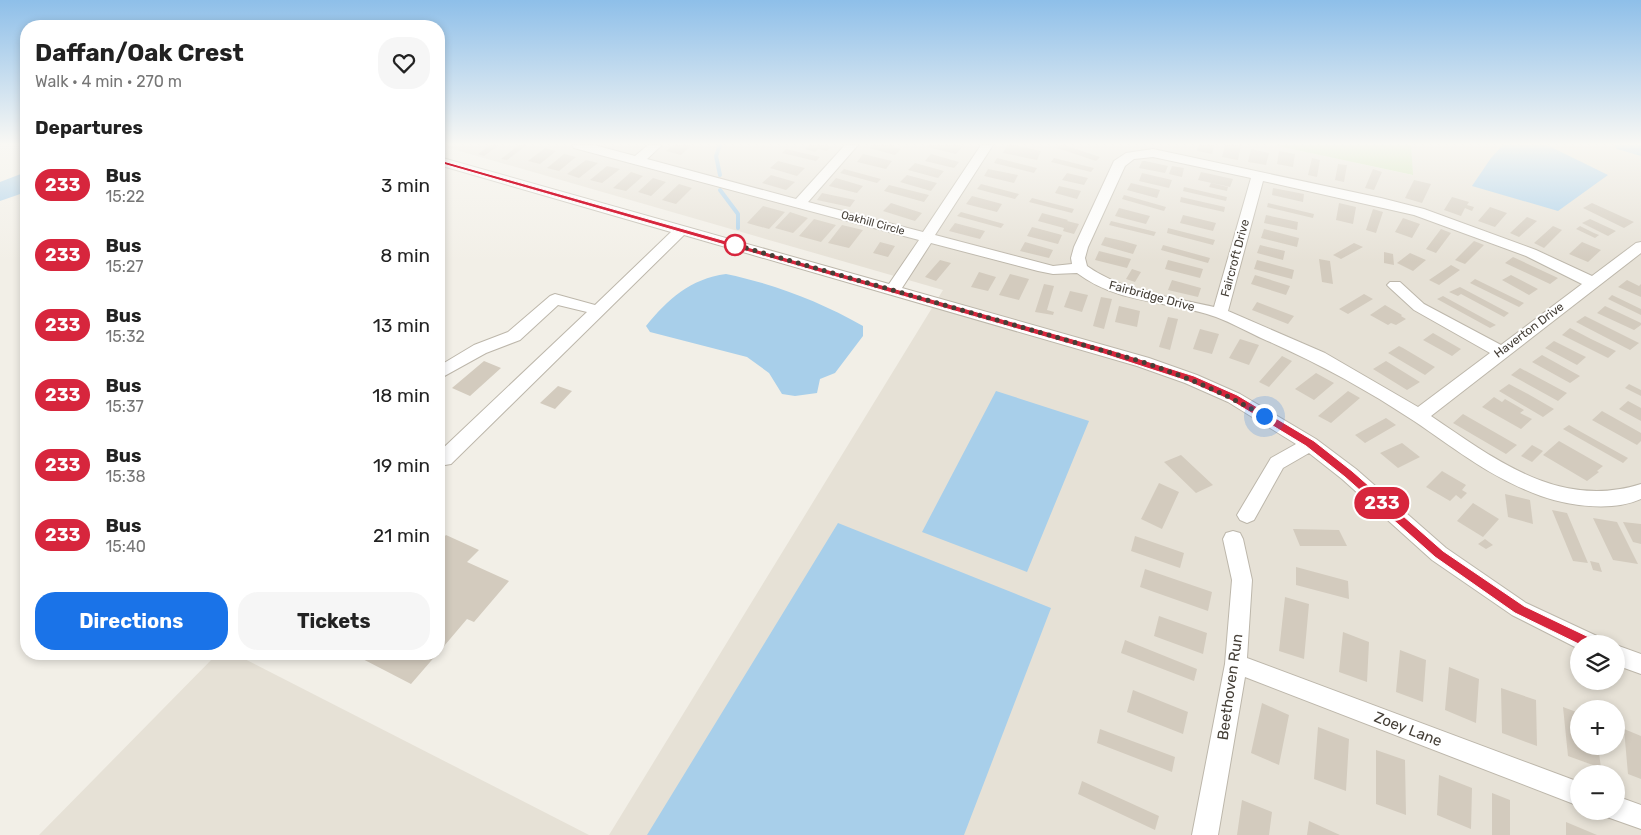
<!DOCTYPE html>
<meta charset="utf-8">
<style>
:root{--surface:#fff;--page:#f6f6f6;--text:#222;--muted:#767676;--accent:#1a73e8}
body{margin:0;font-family:Rubik,sans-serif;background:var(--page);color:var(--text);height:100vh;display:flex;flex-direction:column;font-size:19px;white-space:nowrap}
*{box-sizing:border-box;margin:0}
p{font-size:16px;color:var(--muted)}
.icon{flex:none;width:28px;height:28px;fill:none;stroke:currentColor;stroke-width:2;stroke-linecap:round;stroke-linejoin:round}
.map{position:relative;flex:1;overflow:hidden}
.side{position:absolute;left:20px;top:20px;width:425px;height:640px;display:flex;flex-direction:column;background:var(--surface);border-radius:20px;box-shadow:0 2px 8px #0003}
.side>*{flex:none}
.badge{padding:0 10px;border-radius:16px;font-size:18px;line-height:32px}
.buttons{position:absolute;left:1570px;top:635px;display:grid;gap:10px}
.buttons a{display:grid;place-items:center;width:55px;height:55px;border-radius:50%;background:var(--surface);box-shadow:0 2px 8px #0003;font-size:25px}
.you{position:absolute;width:25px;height:25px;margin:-12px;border:4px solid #fff;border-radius:50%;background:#1a73e8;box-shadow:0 0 0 8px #1a73e833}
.map>.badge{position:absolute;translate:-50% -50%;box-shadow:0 0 0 2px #fff}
h2{padding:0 15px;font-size:19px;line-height:45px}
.round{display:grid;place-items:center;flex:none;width:52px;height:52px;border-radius:20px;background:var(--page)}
.overview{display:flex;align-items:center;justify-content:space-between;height:85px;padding:0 15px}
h1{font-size:24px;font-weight:700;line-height:38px}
.cta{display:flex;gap:10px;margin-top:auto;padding:10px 15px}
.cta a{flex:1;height:58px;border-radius:20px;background:var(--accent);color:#fff;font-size:20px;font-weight:700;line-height:58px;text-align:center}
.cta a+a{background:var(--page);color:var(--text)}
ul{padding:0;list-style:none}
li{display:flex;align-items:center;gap:15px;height:70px;padding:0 15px}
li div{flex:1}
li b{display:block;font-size:19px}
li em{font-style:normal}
li .badge{min-width:55px;font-weight:700;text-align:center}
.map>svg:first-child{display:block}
.residential{fill:#e6e1d6;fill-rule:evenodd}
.green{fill:#cde3b3}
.water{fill:#a8cfea}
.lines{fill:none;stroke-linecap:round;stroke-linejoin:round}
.stream{stroke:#a8cfea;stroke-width:4}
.river{fill:#a8cfea;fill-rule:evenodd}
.building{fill:#d3cbbe}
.minor-casing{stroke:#bdb7ab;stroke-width:2}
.minor{fill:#fff;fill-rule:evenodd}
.line{fill:#d7263d;stroke:#fff}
.walk{stroke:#453f37;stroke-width:5;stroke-dasharray:0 9}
.stop-dot{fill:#fff;stroke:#d7263d;stroke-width:2.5}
.labels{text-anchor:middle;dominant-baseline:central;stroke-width:4;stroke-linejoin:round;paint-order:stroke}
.far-street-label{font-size:11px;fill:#453f37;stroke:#fff}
.street-label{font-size:12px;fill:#453f37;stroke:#fff}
.near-street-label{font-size:15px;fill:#453f37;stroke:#fff}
</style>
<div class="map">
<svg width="1641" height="835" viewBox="0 0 1641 835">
<rect width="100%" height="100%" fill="#f2efe7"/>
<path class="residential" d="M439 145H1273L1412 175 1411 145H1641V835H609L943 290ZM1579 644H1616V681H1579ZM1579 709H1616V746H1579ZM1579 774H1616V811H1579Z
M217 654H235L589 835H39Z"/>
<path class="green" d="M1273 145H1411L1413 175Z"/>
<path class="water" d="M1503 145H1547L1608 175 1558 211 1472 186 1491 158Z
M26 172V192L0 201V182Z
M726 274C774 284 819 301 863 326V336L835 373 820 379 817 393 795 396 782 394 769 373 747 357 650 332 646 326C668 299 690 279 726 274Z
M996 391 1089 421 1027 572 922 532Z
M838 523 1051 608 964 835H647Z"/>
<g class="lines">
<path class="stream" d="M720 145 716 156 720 175
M720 190 738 214V228"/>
<path class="river" d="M1614 145H1641V156L1617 149Z"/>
</g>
<path class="building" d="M490 145H499L484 156 478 154Z
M519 145H527L507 160 501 159Z
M673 145H692L681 155 666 151Z
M809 145H826L831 147 827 151 818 149 815 152 805 149Z
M872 145H895L893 147 901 149 895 155 869 148Z
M928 145H959L963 146 956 154 927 147Z
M1007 145H1014L1041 151 1037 160 1003 153Z
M1060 145H1064L1100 157 1096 161 1057 148Z
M1198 145H1214L1212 154 1197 151Z
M1225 145H1241L1238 160 1222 157Z
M545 148 556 151 540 164 528 161Z
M786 149 820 157 816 161 782 153Z
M1251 149 1269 153 1266 165 1248 162Z
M1279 151 1295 154 1293 167 1277 164Z
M564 154 576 157 559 171 547 168Z
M863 154 892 161 886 169 857 162Z
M931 154 959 162 954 168 925 161Z
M997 158 1037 168 1034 173 994 163Z
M1054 158 1094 168 1091 172 1051 162Z
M1312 158 1320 160 1317 177 1308 175Z
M586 160 598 163 579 178 567 174Z
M778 161 805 168 797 176 770 168Z
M1142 161H1145L1168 166 1165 173 1139 168Z
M915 163 944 171 938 178 908 170Z
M1338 164 1347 165 1344 182 1335 180Z
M607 166 620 169 602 183 590 180Z
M1172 166 1184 168 1182 177 1169 174Z
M844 169 881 179 877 183 840 173Z
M988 169 1018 175 1014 183 984 176Z
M1373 169 1382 172 1374 190 1365 188Z
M631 172 643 176 626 191 613 188Z
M1201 172 1233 179 1230 187 1198 180Z
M1067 173 1088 178 1084 185 1062 180Z
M1142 173 1172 180 1169 188 1139 181Z
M771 175 795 182 786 190 762 183Z
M907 175 937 183 931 191 900 182Z
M653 178 666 182 651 196 638 192Z
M836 178 863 186 857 193 829 186Z
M1414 180 1431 184 1422 203 1405 198Z
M1131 183 1160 190 1157 198 1127 190Z
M1211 183 1228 187 1227 191 1209 187Z
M679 184 692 188 676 204 662 200Z
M981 184 1019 194 1015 199 977 189Z
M889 185 929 195 924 202 884 191Z
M1059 186 1081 191 1077 199 1055 193Z
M1184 187 1227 197 1226 201 1183 191Z
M1273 188 1304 194 1303 202 1272 195Z
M822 193 855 200 850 207 817 200Z
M1124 195 1166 207 1164 211 1122 199Z
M972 196 1002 204 997 212 966 204Z
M1181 197 1225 207 1224 212 1180 202Z
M1452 197 1469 202 1467 205 1474 207 1472 211 1465 208 1461 216 1444 210Z
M1032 198 1074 209 1072 213 1029 202Z
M891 203 922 213 915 221 883 211Z
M1268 203 1314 214 1313 218 1267 207Z
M1339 203 1356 207 1353 224 1336 220Z
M1592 203 1634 222 1624 228 1583 208Z
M763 206 785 212 769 229 747 223Z
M1490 207 1507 213 1495 227 1478 221Z
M1119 208 1150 216 1146 224 1115 216Z
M1373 209 1383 212 1376 233 1366 230Z
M790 212 808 218 793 233 775 228Z
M961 212 1004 224 1001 228 957 216Z
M1042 213 1068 220 1067 221 1079 224 1074 234 1063 231 1064 228 1038 221Z
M1183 215 1216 223 1213 231 1180 223Z
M1266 215 1298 222 1297 230 1264 223Z
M1527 217 1537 221 1519 237 1510 233Z
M1403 218 1420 224 1412 238 1395 232Z
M814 219 836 225 821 242 799 236Z
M1590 219 1616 231 1608 236 1582 223Z
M1111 221 1156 232 1154 236 1109 225Z
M955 223 985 231 980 239 949 231Z
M842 225 863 230 849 248 828 243Z
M1553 226 1562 230 1544 248 1534 243Z
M1580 226 1594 233 1599 235 1595 238 1576 229Z
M1032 227 1062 235 1058 244 1027 236Z
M1168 228 1215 240 1213 245 1167 233Z
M1264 229 1299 238 1297 247 1261 238Z
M1441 229 1451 233 1436 253 1426 249Z
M1105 237 1123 241 1137 245 1133 254 1101 245Z
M1474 241 1484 245 1465 264 1455 260Z
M880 242 895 246 888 257 873 253Z
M1025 242 1053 250 1049 258 1020 251Z
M1582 242 1601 250 1588 262 1569 254Z
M1354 243 1363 247 1341 259 1333 255Z
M1163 245 1210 258 1208 263 1161 250Z
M1260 245 1285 251 1283 260 1257 253Z
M1099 251 1131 259 1127 268 1095 260Z
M1384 252 1393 254 1394 265 1384 263Z
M1410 253 1426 260 1413 271 1397 263Z
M1513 257 1558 278 1550 284 1505 263Z
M1319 259 1330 261 1333 284 1322 282Z
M940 260 951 263 936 281 925 277Z
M1168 260 1203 269 1200 278 1165 269Z
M1257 260 1294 270 1292 279 1254 269Z
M1451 265 1460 270 1439 285 1429 280Z
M1132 269 1141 272 1135 282 1126 279Z
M979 272 996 277 988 291 971 287Z
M1010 274 1029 279 1019 300 999 295Z
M1255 275 1290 286 1286 295 1251 284Z
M1511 275 1538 289 1529 295 1502 280Z
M1475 279 1524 303 1519 307 1470 283Z
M1172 280 1201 288 1198 297 1168 290Z
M1627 280 1639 286 1641 284V297L1618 287Z
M1044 284 1054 286 1047 310 1054 312 1053 315 1035 312Z
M1460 287 1509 313 1504 317 1461 294 1458 296 1449 292Z
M1070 291 1088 295 1082 312 1064 307Z
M1364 294 1373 299 1348 314 1339 309Z
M1612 295 1641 309V315L1608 299Z
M1443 296 1496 325 1490 328 1437 299Z
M1101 297 1112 299 1104 329 1093 326Z
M1257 302 1294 316 1288 324 1252 310Z
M1385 305 1402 315 1401 316 1406 319 1396 325 1391 323 1388 325 1370 315Z
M1119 306 1140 311 1137 327 1115 322Z
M1605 306 1641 323V325L1634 330 1597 313Z
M1585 316 1639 343 1630 350 1576 322Z
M1168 317 1178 319 1170 350 1159 347Z
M1570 328 1591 339 1616 351 1608 358 1562 335Z
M1200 329 1219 334 1212 354 1193 349Z
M1433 333 1461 349 1452 356 1423 340Z
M1240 339 1259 345 1249 365 1229 358Z
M1554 341 1586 357 1577 365 1545 348Z
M1399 346 1403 348 1435 367 1425 375 1388 353Z
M1542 355 1580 376 1570 383 1532 362Z
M1282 356 1292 361 1269 387 1259 382Z
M484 361 501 368 470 396 452 388Z
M1386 361 1420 382 1407 390 1373 369Z
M1520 368 1539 378 1567 393 1558 401 1511 375Z
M1316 373 1334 383 1314 400 1295 389Z
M1509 384 1528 394 1554 409 1543 417 1499 391Z
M1629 384 1641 390V396L1625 388Z
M558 386 572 391 555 409 540 403Z
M1348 391 1360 398 1331 423 1318 416Z
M1494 397 1502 402 1505 399 1524 410 1520 413 1532 419 1521 429 1482 407Z
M1628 401 1641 408V421L1619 409Z
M1602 411 1641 433V441L1637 445 1592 420Z
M1463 414 1517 445 1506 454 1453 423Z
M1386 418 1396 425 1365 443 1355 435Z
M1569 425 1583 433 1628 458 1623 463 1563 429Z
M1559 441 1603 466 1597 471 1599 472 1587 481 1543 455Z
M1402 443 1420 457 1398 468 1380 453Z
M1532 445 1543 451 1532 462 1521 456Z
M1181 455 1213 485 1196 493 1164 462Z
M1442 471 1466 485 1462 490 1467 493 1461 499 1456 495 1450 501 1426 487Z
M1159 483 1179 492 1162 529 1141 519Z
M1505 494 1530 500 1533 524 1508 517Z
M1473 503 1499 519 1483 537 1457 521Z
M1552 510 1567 513 1588 563 1573 561Z
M1593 518 1617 522 1638 564 1613 560Z
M1623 522 1641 524V544L1633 542Z
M1293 529 1339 530 1347 546H1300Z
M446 535 479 550 467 562 509 581 474 622 467 619 439 652V542Z
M1135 536 1184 553 1180 568 1131 551Z
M1485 539 1493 545 1486 549 1478 544Z
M1590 561 1599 563 1602 572 1593 570Z
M1296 567 1348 581 1349 599 1296 585Z
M1145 569 1212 592 1208 611 1140 587Z
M1285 597 1309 604 1304 659 1279 651Z
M1159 616 1207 633 1203 654 1154 636Z
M1343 632 1369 642 1367 682 1339 672Z
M1125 640 1197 669 1194 681 1121 653Z
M1400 650 1426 660 1423 702 1396 692Z
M353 654H437L411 684Z
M1449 667 1479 679 1476 723 1445 710Z
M1501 688 1536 700 1537 746 1502 733Z
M1133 690 1188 712 1183 734 1127 712Z
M1262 703 1289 715 1279 765 1251 753Z
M1563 707 1579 713V746H1598L1601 768 1568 756Z
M1318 727 1349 739 1346 791 1314 779Z
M1100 729 1175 757 1172 772 1097 743Z
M1624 729 1641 736V779L1628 774Z
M1376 750 1405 760 1406 815 1376 804Z
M1439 775 1472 788 1471 829 1437 815Z
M1082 781 1159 816 1155 830 1078 794Z
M1492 793 1510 800V835H1492Z
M1242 800 1272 812 1269 835H1237Z
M1309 821 1340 835H1307Z
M1566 822 1597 835H1566Z"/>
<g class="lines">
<g class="minor-casing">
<path id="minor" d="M572 145H594L635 156 648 145H662L647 159 796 199 845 145H858L808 202 923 232 981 145H993L935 235 1053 266 1072 264 1071 258 1074 247 1114 161 1126 153 1153 149 1381 198 1424 209 1536 250 1592 276 1636 243 1641 242V253L1431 416C1495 459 1559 510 1641 484V499C1612 512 1570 506 1541 496 1491 478 1457 450 1414 421 1366 389 1314 361 1261 338 1246 331 1232 323 1216 317 1168 300 1120 305 1077 273L1053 274 1038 271 931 243 902 288 1149 358 1197 375 1240 394 1316 439 1356 469 1446 548 1526 603 1599 637 1602 644H1579V649L1512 615 1432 560 1342 479 1309 453 1283 468 1254 520 1247 523 1240 520 1237 515 1271 458 1296 444 1228 402 1185 383 1137 366 684 235 451 464 439 466V452L587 312 558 305 520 340 486 353 439 379V366L474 345 508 332 550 296 555 294 595 305 671 232 439 165V157L889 284 919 240 574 148ZM1153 157 1251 178 1214 307C1171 297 1124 292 1087 266L1085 258 1088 247 1125 166 1134 159ZM1263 181 1414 215 1526 256 1582 284 1501 345 1424 304 1400 282H1390L1387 285 1390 288 1414 310 1490 353 1418 407 1325 353 1228 311Z
M1233 531 1240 533 1243 539 1252 580 1247 658 1579 782V806L1245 677 1218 835H1192L1225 664 1232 580 1223 539 1226 533Z
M1616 645 1641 654V674L1616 665Z
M1616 796 1641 805V829L1607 817 1605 811H1616Z"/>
</g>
<use href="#minor" class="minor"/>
</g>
<linearGradient id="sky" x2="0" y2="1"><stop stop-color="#8ebfe9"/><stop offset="0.55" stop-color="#f9f8f4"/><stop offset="1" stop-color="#f9f8f4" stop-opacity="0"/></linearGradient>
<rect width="1641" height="262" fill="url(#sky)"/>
<path class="line" d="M436 159 1108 349 1194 376 1237 395 1314 441 1352 471 1443 551 1524 606 1595 640 1597 644 1595 648 1591 649 1587 648 1515 613 1435 557 1345 477 1306 446 1230 400 1187 381 1101 353 436 162Z"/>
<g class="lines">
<path class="walk" d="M735 245 732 244 1143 362C1186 377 1225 393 1264 416"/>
</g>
<circle class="stop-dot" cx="735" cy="245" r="10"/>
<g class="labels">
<g class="far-street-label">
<text transform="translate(873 223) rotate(15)">Oakhill Circle</text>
</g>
<g class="street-label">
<text transform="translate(1235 258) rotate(-75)">Faircroft Drive</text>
<text transform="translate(1152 296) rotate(15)">Fairbridge Drive</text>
<text transform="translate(1529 330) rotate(-37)">Haverton Drive</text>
</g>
<g class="near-street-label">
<text transform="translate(1230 687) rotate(-82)">Beethoven Run</text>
<text transform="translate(1408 729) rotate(21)">Zoey Lane</text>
</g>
</g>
</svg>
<div class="buttons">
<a><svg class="icon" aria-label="layers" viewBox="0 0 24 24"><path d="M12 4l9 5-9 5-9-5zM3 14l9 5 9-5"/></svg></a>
<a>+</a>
<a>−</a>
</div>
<div class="you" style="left:1264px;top:416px"></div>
<b class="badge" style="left:1382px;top:503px;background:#d7263d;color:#fff">233</b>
<section class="side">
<div class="overview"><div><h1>Daffan/Oak Crest</h1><p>Walk · 4 min · 270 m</p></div><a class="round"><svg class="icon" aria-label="heart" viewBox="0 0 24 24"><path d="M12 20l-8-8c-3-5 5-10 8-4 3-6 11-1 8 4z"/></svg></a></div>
<h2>Departures</h2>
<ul>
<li><span class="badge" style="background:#d7263d;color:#fff">233</span><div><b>Bus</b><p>15:22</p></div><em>3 min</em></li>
<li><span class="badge" style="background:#d7263d;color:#fff">233</span><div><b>Bus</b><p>15:27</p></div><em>8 min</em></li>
<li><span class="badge" style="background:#d7263d;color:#fff">233</span><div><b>Bus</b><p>15:32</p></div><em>13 min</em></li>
<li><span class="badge" style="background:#d7263d;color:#fff">233</span><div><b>Bus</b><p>15:37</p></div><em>18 min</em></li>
<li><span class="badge" style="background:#d7263d;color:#fff">233</span><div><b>Bus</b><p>15:38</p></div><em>19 min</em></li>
<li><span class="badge" style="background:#d7263d;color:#fff">233</span><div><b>Bus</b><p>15:40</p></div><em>21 min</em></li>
</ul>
<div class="cta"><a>Directions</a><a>Tickets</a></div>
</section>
</div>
